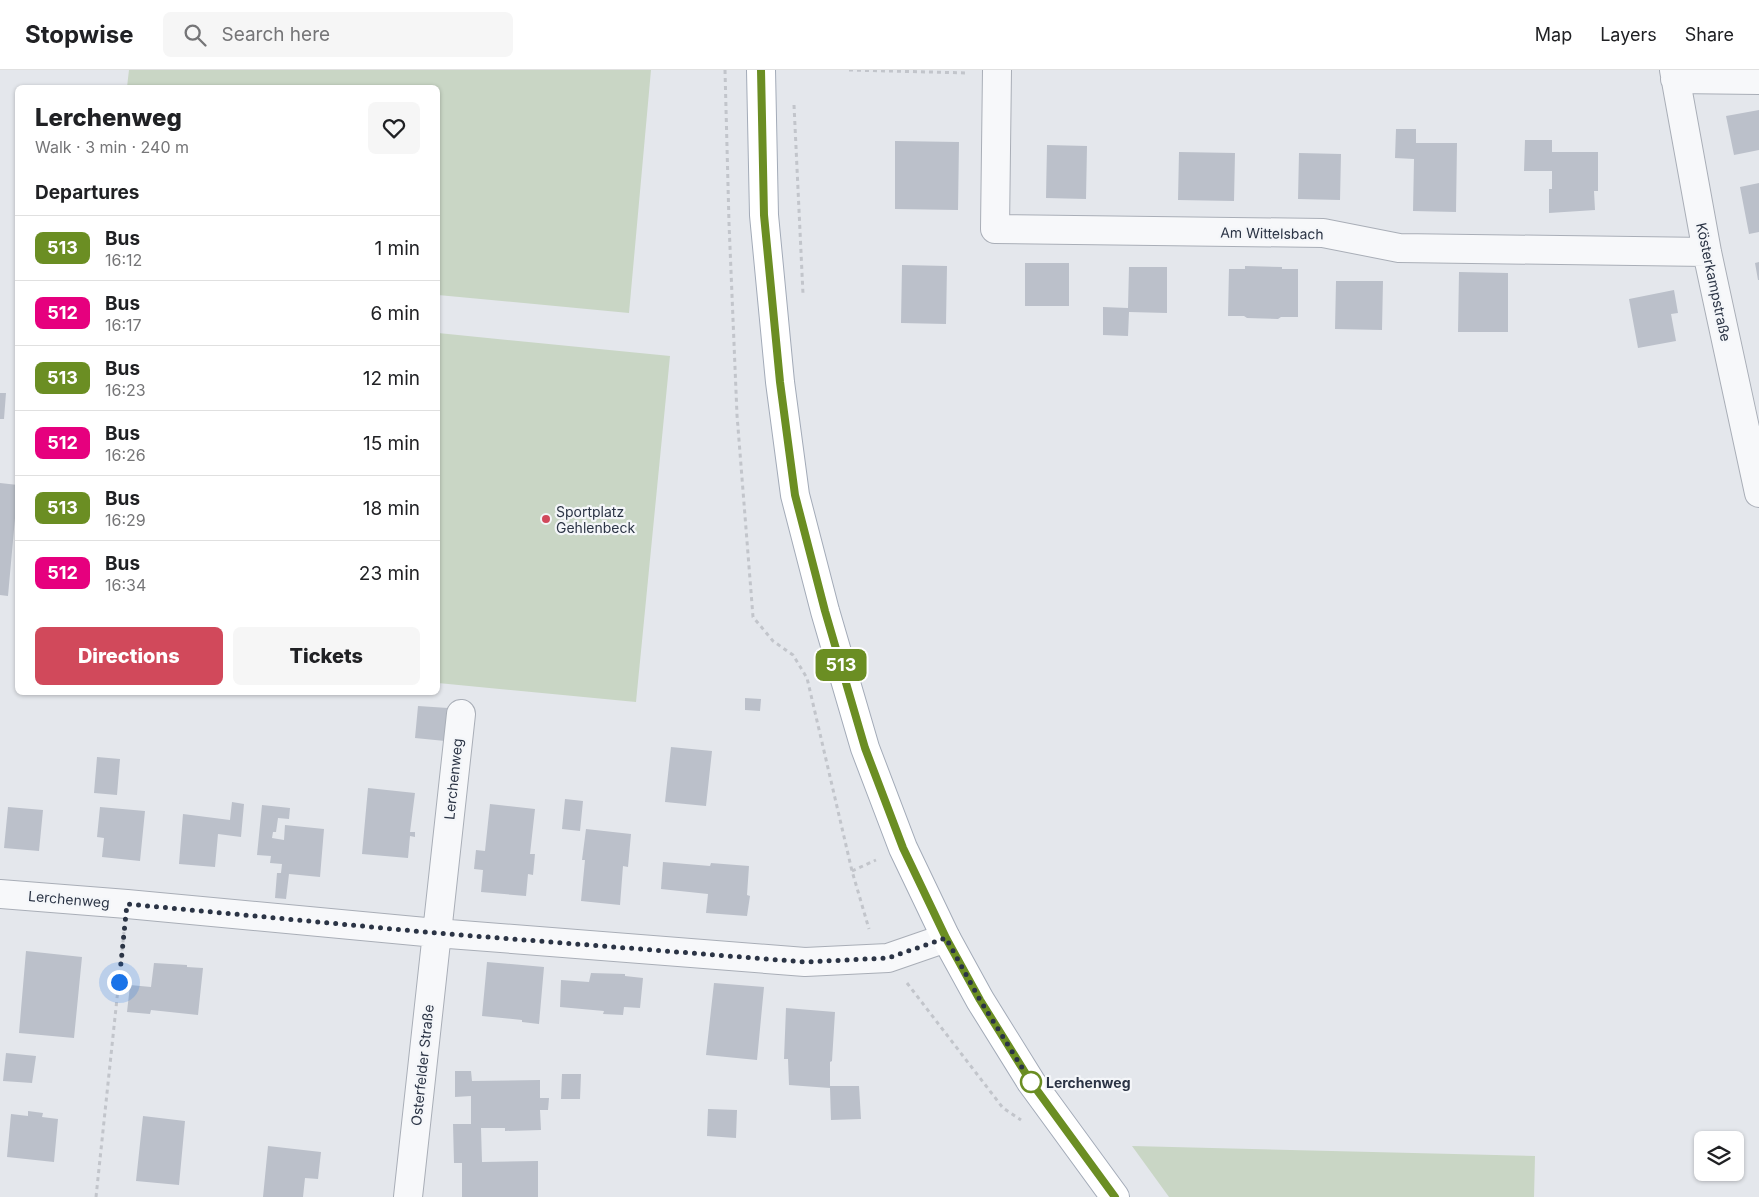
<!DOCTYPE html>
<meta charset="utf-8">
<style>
:root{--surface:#fff;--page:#f6f6f6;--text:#202124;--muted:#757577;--line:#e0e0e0;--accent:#d1495b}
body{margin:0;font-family:Inter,sans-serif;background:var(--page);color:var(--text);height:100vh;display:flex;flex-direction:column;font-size:19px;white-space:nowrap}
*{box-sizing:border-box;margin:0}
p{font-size:16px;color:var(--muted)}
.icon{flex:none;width:28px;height:28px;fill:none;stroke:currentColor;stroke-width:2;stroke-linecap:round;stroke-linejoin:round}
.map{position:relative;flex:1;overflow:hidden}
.drawer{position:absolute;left:15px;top:15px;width:425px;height:610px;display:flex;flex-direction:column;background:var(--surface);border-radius:8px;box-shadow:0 1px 4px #0004}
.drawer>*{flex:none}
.badge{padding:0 10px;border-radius:8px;font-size:18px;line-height:32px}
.controls{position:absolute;left:1694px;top:1061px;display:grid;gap:10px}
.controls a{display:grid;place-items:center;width:50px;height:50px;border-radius:8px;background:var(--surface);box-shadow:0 1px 4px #0004;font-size:25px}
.you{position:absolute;width:25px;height:25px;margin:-12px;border:4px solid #fff;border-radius:50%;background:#1a73e8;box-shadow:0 0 0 8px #1a73e833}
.map>.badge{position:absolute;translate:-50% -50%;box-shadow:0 0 0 2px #fff}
h2{padding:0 20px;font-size:19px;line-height:45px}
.round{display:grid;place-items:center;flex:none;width:52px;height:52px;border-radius:8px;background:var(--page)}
.overview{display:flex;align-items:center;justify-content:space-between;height:85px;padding:0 20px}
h1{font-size:24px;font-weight:800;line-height:38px}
.button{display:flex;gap:10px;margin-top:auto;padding:10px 20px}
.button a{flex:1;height:58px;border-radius:8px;background:var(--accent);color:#fff;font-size:20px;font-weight:800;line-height:58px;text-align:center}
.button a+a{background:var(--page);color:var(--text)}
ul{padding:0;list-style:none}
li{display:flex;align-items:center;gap:15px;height:65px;padding:0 20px;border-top:1px solid var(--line)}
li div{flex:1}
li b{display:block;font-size:19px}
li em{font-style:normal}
li .badge{min-width:55px;font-weight:700;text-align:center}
header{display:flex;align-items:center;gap:30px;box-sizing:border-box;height:70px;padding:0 25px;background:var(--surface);border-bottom:1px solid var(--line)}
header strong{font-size:24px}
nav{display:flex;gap:28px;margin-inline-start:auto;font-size:18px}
.search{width:350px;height:45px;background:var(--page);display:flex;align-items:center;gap:12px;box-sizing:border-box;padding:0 18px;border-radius:8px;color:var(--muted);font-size:19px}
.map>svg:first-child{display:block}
.grass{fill:#c9d6c5}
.building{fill:#bbc0ca}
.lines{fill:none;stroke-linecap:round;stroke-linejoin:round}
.minor-casing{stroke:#a9aeb7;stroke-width:30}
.primary-casing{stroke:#a3abb8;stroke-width:30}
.path{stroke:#c2c5cb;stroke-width:3;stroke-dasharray:4 4;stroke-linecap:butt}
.minor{stroke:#f7f8fa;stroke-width:28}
.primary{stroke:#fff;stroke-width:28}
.line-casing{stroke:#fff;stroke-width:11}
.line{stroke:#6b8e23;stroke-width:8}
.walk{stroke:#2b3445;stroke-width:5;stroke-dasharray:0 9}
.poi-dot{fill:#d1495b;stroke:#f4f6f9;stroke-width:2}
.stop-dot{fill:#fff;stroke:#6b8e23;stroke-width:2.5}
.labels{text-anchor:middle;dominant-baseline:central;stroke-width:4.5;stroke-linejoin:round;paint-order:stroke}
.street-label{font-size:14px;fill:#2b3445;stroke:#f4f6f9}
.poi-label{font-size:14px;fill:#2b3445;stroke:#f4f6f9;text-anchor:start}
.stop-label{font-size:14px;font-weight:bold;fill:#2b3445;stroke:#f4f6f9;text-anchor:start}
</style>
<header>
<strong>Stopwise</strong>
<div class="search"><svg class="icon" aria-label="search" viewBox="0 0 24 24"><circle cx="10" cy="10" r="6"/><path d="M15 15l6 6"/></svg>Search here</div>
<nav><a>Map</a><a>Layers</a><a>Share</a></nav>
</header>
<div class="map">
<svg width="1759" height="1127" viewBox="0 0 1759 1127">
<rect width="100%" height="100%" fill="#e4e7ec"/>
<path class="grass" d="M129 0H651L629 243 438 225V18L127 17Z
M438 263 670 286 636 632 438 613Z
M1132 1076 1535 1086 1534 1127H1169Z"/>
<path class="building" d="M1759 40V80L1734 85 1726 46Z
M1396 59H1416V73H1457L1456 142 1413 141 1414 89 1395 88Z
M1525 70H1552V82H1598V121H1594L1595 140 1549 143V119H1552V101H1524Z
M895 71 959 72 958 140 895 139Z
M1047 75 1087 76 1086 129 1046 128Z
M1179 82 1235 83 1234 131 1178 130Z
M1299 83 1341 84 1340 130 1298 129Z
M1759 113V162L1749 164 1740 117Z
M1759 192V210H1758L1755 193Z
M1025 193H1069V236H1025Z
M902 195 947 196 946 254 901 253Z
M1245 196 1282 197V199H1298V247H1281L1278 249 1247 248 1244 246H1228L1229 199H1245Z
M1129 197H1167V243L1129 242 1128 266 1103 265V237L1128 238Z
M1459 202 1508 203V262H1458Z
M1336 211H1383L1382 260 1335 259Z
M1674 220 1678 243 1671 244 1676 271 1638 278 1629 229Z
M0 323H6L4 349H0Z
M0 413 18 415 8 526 0 525Z
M745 628 761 629 760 641 745 640Z
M418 636 448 638 445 671 415 668Z
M671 677 712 681 706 736 665 732Z
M97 687 120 689 117 725 94 723Z
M368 718 415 723 410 762H415V767L410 766 408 788 362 784Z
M565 729 583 731 580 761 562 759Z
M232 732 244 734 241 767 218 764 215 797 179 794 183 744 230 750Z
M490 734 535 739 530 784H535L533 805 528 804 526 826 481 822 483 800 474 799 476 780 485 781Z
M262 735 290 738 289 749 278 748 276 762H273L272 768 284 770 285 755 324 759 320 807 289 804 286 829 275 828 277 803H281L282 794 270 793 271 786 257 785Z
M8 737 43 740 39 781 4 778Z
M100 737 145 741 140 791 102 787 104 768 97 767Z
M586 759 631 764 628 797 623 796 620 835 581 831 585 790H582Z
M663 792 710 796 711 793 749 796 747 825 750 826 747 846 706 843 708 824 661 819Z
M26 881 82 887 74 968 19 963Z
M487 892 544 897 539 954 522 952V950L482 946Z
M154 893 187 895V897L203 898 198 945 151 940 150 944 127 942 130 915 151 917Z
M591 903 625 904V906L643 908 640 938 624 937 623 945 603 944 604 941 560 937 561 910 589 912Z
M714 913 764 917 757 990 706 985Z
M786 938 835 942 832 991 830 992V1016H859L861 1049 831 1050 830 1018 789 1015 788 989H784Z
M6 983 36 986 32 1013 3 1011Z
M455 1001H471L472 1011 540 1010V1028H549L548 1040H540L541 1060 505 1061V1058H481L482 1092 538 1091V1127H462V1093H454L453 1054H471V1026L455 1027Z
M562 1004H581L580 1029H561Z
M708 1039 737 1040 736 1068 707 1066Z
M28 1041 43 1043 42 1047 58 1049 54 1092 7 1087 11 1044 28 1046Z
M143 1046 185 1051 179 1115 136 1111Z
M268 1076 321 1082 318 1109 305 1108 303 1127H263Z"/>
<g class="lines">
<g class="minor-casing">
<path id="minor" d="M997 0 995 159 1323 163 1399 178 1707 182
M1674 0 1707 182 1759 423
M1675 9 1759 10
M0 824 127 834 436 863 805 892 888 888 946 868
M408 1127 461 644"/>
</g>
<g class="primary-casing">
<path id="primary" d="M761 0 764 145 780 312 795 425 825 541 865 678 903 778 946 868 980 930 1031 1012 1115 1127"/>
</g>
<path class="path" d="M725 0 729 153 737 345 753 547 773 571 793 585 807 608 852 801 869 859
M849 0 968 3
M794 35 803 224
M852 801 876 790
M907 913 1003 1038 1021 1050
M96 1127 124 862"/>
<use href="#minor" class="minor"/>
<use href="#primary" class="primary"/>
</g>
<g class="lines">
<g class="line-casing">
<path id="line" d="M761 0 764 145 780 312 795 425 825 541 865 678 903 778 946 868 980 930 1031 1012 1115 1127"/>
</g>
<use href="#line" class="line"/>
<path class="walk" d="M119 912 127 834 436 863 805 892 888 888 946 868 980 930 1031 1012"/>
</g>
<circle class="poi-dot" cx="546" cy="449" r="5"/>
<circle class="stop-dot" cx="1031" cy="1012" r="10"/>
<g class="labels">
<g class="street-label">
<text transform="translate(1272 163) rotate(1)">Am Wittelsbach</text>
<text transform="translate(1714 212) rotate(78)">Kösterkampstraße</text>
<text transform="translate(453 709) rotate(-84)">Lerchenweg</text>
<text transform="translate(69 829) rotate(5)">Lerchenweg</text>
<text transform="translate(422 995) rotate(-84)">Osterfelder Straße</text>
</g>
<g class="poi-label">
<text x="556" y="441">Sportplatz<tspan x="556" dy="16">Gehlenbeck</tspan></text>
</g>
<g class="stop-label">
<text x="1046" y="1012">Lerchenweg</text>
</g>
</g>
</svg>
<div class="controls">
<a><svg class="icon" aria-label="layers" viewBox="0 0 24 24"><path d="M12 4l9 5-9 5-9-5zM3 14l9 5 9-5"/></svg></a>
</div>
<div class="you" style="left:119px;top:912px"></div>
<b class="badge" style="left:841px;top:595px;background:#6b8e23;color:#fff">513</b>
<section class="drawer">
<div class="overview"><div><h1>Lerchenweg</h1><p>Walk · 3 min · 240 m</p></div><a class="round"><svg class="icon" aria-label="heart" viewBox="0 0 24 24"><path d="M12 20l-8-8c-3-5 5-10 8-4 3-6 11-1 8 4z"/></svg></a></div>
<h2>Departures</h2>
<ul>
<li><span class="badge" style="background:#6b8e23;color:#fff">513</span><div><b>Bus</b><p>16:12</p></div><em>1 min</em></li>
<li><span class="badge" style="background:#e6007e;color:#fff">512</span><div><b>Bus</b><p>16:17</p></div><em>6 min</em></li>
<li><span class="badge" style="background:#6b8e23;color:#fff">513</span><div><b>Bus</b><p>16:23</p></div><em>12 min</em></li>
<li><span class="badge" style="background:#e6007e;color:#fff">512</span><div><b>Bus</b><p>16:26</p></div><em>15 min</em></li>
<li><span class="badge" style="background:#6b8e23;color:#fff">513</span><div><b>Bus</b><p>16:29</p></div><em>18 min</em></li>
<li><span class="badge" style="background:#e6007e;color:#fff">512</span><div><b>Bus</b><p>16:34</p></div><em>23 min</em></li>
</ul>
<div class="button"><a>Directions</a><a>Tickets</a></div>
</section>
</div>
